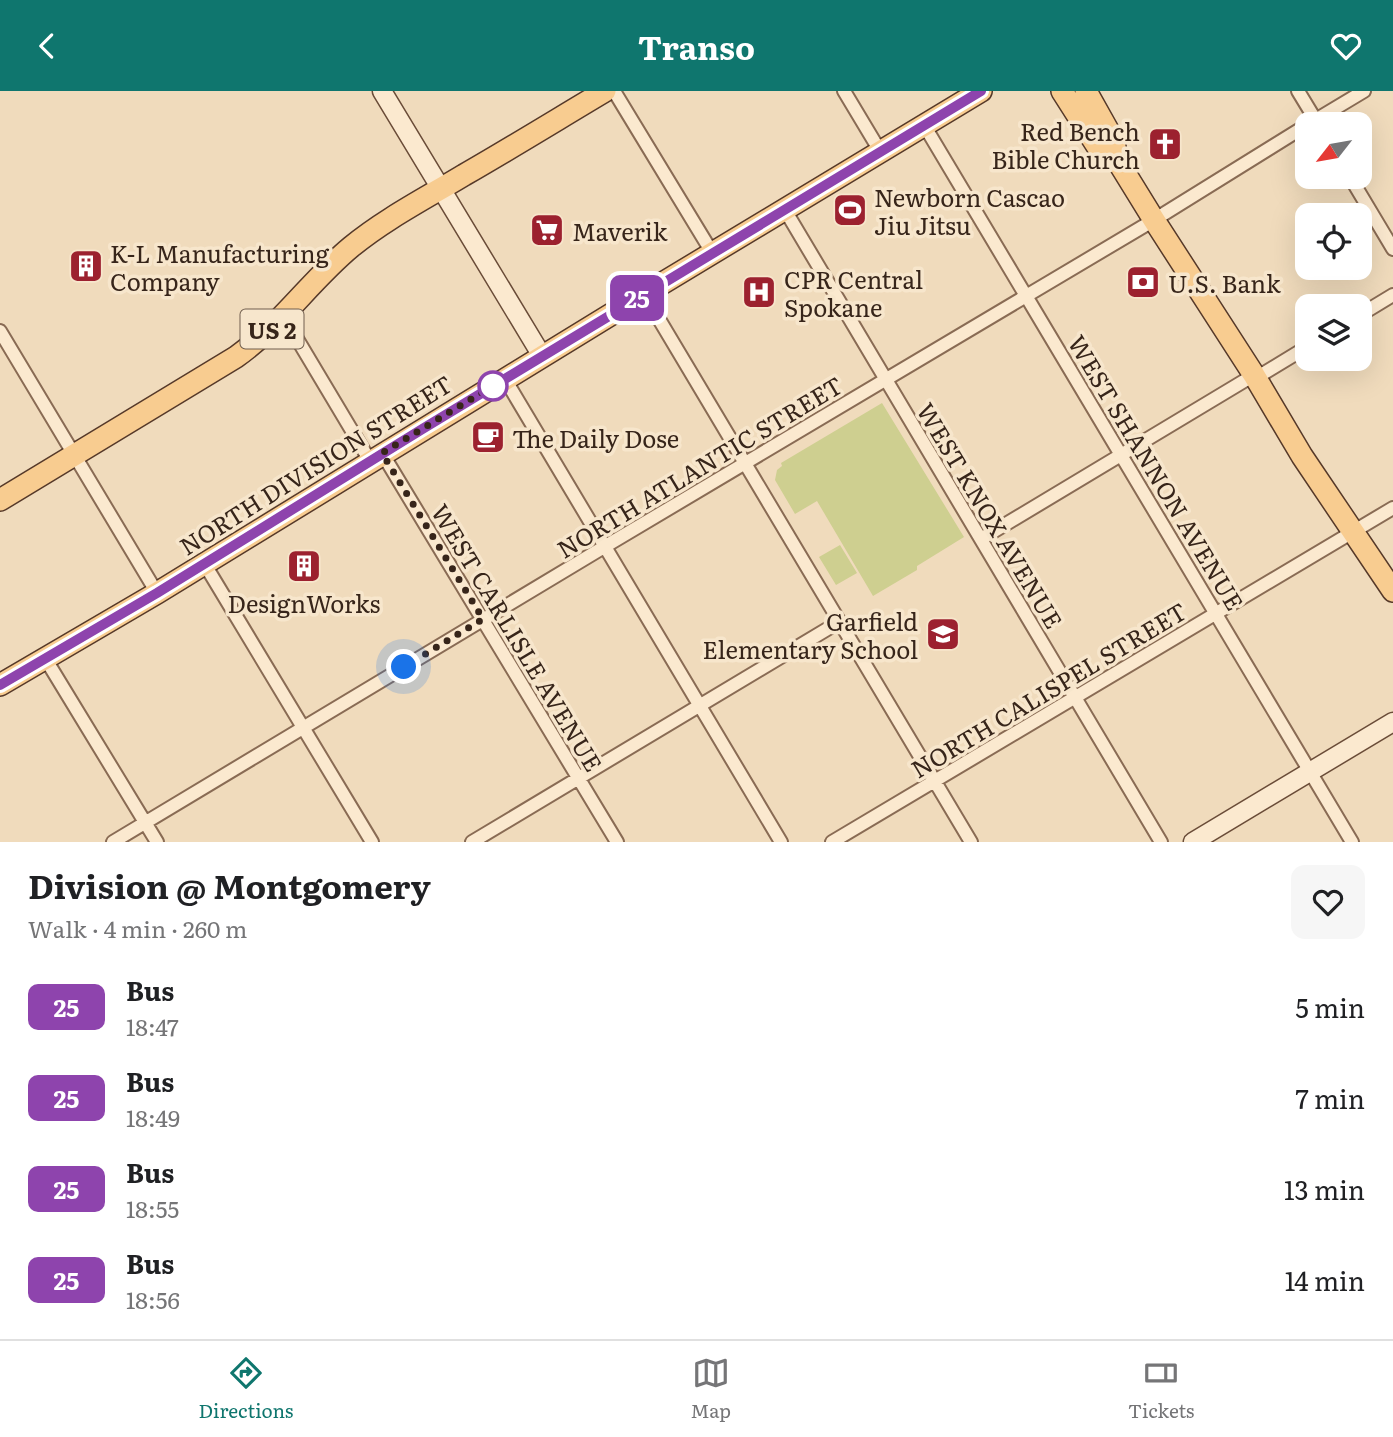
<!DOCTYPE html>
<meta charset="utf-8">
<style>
:root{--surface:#fff;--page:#f6f6f6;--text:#202124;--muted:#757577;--line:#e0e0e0;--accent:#0f766e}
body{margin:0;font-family:Literata,serif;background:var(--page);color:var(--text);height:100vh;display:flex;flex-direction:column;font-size:26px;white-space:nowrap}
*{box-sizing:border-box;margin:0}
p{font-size:23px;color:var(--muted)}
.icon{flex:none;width:38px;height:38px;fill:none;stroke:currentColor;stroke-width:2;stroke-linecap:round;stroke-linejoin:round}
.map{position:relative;height:751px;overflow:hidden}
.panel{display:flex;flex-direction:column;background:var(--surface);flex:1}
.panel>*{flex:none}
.badge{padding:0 14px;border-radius:10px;font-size:24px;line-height:46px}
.needle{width:46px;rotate:239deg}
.controls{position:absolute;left:1295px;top:21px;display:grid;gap:14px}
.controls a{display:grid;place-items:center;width:77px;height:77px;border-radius:14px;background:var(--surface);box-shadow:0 7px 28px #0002;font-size:35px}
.you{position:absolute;width:35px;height:35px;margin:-18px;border:5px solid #fff;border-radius:50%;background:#1a73e8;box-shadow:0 0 0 10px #1a73e833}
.map>.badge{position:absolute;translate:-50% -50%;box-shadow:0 0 0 4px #fff}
.round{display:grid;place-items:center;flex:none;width:74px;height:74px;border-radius:14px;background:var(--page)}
.headline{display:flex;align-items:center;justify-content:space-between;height:119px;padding:0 28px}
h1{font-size:33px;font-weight:700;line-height:52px}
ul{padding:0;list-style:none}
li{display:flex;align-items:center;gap:21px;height:91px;padding:0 28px}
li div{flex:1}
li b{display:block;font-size:26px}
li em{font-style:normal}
li .badge{min-width:77px;font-weight:700;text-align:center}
header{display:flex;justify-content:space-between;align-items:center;height:91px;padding:0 28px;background:var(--accent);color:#fff;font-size:32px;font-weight:700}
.tabs{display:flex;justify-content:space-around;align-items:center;height:98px;border-top:2px solid var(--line);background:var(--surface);font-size:19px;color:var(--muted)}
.tabs a{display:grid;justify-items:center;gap:4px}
.tabs .active{color:var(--accent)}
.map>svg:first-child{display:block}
.green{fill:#cecf90}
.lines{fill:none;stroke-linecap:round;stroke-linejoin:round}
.street-casing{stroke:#896b54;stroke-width:16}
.secondary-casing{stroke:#6a4c38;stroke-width:21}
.primary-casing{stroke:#563929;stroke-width:24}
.street{stroke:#fbe9cf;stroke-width:12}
.secondary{stroke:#fbe9cf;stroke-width:18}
.primary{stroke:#f8cc90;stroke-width:21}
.line-casing{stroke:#fff;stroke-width:16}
.line{stroke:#8e44ad;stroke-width:10}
.walk{stroke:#37251a;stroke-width:7;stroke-dasharray:0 12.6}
.stop-dot{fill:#fff;stroke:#8e44ad;stroke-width:3.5}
.labels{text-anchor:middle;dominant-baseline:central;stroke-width:7;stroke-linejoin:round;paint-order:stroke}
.shield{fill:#f7e6cc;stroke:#715f4f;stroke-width:2}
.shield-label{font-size:23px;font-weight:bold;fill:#37251a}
.poi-label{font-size:24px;fill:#37251a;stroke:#f7e6cc;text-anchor:start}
.street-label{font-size:24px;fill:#37251a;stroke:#f7e6cc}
</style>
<header><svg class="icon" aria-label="back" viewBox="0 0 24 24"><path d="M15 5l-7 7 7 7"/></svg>Transo<svg class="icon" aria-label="heart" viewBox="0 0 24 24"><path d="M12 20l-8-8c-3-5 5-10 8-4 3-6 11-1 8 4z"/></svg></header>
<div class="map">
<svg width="1393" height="751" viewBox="0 0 1393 751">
<rect width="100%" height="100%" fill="#f0dbbc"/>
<path class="green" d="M882 312 964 446 917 475V479L873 505 817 410 795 423 775 389 777 379 782 375 781 372Z
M840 454 857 482 836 494 819 466Z"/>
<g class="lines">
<g class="street-casing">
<path id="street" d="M614 0 713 163
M844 0 880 60
M1298 0 1318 33
M1309 33 1364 0
M924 34 1352 751
M1350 86 1393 158
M785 119 1161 751
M644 203 971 751
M1360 224 1393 204
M284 226 370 370
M0 240 157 502
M1256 287 1307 256
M505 288 781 751
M382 362 617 751
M981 448 1254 284
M204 472 372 751
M45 567 157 751
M113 751 604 456 1154 129 1307 34
M472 751 839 531
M832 751 1393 417"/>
</g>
<g class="secondary-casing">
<path id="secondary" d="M382 0 542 265
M1193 751 1393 631"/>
</g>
<g class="primary-casing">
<path id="primary" d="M1062 0 1099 58 1117 69
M1086 0 1114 50 1117 69 1154 129 1254 284 1302 365 1393 500
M0 409 236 266C281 234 310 190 351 156 385 128 426 107 464 84 511 57 558 28 605 0
M0 594 157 502 628 213 981 0"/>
</g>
<use href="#street" class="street"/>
<use href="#secondary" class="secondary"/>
<use href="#primary" class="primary"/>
</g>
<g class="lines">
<g class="line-casing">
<path id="line" d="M0 594 157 502 424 337 981 0"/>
</g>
<use href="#line" class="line"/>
<path class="walk" d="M404 576 483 528 382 362 493 295"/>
</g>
<defs>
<g id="church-square" transform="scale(1.75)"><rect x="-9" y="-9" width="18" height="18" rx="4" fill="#9c212f" stroke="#f7e6cc"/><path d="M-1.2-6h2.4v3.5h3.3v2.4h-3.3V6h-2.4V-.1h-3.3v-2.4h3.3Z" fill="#fff"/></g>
<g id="stadium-square" transform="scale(1.75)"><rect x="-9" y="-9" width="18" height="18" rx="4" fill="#9c212f" stroke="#f7e6cc"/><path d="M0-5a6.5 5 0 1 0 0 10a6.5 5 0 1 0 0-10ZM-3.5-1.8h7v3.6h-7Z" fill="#fff"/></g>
<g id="supermarket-square" transform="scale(1.75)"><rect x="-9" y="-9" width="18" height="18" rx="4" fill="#9c212f" stroke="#f7e6cc"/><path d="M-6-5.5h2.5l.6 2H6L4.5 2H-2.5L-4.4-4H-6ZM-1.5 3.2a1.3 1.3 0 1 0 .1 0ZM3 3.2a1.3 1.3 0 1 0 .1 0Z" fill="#fff"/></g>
<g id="building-square" transform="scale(1.75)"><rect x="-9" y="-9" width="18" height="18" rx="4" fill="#9c212f" stroke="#f7e6cc"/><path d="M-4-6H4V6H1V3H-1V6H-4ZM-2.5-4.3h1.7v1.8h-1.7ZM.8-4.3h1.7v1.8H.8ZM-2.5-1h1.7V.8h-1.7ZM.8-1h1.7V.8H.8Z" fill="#fff"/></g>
<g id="bank-square" transform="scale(1.75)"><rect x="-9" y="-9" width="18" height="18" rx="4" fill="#9c212f" stroke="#f7e6cc"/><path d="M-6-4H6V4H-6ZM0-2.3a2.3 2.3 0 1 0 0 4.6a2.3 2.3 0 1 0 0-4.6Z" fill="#fff"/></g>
<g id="hospital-square" transform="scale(1.75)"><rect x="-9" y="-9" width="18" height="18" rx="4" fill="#9c212f" stroke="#f7e6cc"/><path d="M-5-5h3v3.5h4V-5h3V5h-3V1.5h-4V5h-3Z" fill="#fff"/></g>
<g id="cafe-square" transform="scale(1.75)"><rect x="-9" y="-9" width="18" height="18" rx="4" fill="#9c212f" stroke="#f7e6cc"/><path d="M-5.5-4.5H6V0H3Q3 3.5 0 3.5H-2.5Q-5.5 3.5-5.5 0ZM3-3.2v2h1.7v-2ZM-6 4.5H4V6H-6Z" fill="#fff"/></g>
<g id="school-square" transform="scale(1.75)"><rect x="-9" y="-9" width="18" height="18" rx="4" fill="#9c212f" stroke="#f7e6cc"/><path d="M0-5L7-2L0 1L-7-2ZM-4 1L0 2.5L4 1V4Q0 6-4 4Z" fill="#fff"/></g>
</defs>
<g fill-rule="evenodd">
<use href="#church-square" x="1165" y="53"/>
<use href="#stadium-square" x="850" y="119"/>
<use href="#supermarket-square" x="547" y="139"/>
<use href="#building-square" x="86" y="175"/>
<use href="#bank-square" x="1143" y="191"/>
<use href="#hospital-square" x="759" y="201"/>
<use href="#cafe-square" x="488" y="346"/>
<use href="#building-square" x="304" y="475"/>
<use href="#school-square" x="943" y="543"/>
</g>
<circle class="stop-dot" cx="493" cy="295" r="14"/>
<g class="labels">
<rect class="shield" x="240.5" y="218.5" width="63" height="39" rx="5"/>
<g class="shield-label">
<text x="272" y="238">US 2</text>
</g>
<g class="poi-label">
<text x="1140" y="39" text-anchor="end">Red Bench<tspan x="1140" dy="28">Bible Church</tspan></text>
<text x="874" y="105">Newborn Cascao<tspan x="874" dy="28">Jiu Jitsu</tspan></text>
<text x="572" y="139">Maverik</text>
<text x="110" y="161">K-L Manufacturing<tspan x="110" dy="28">Company</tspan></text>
<text x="784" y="187">CPR Central<tspan x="784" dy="28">Spokane</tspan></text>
<text x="1168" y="191">U.S. Bank</text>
<text x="512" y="346">The Daily Dose</text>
<text x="304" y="511" text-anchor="middle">DesignWorks</text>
<text x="918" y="529" text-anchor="end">Garfield<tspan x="918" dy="28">Elementary School</tspan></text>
</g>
<g class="street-label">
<text transform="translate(315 373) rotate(-32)">NORTH DIVISION STREET</text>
<text transform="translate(699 375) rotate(-31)">NORTH ATLANTIC STREET</text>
<text transform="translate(1157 381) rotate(59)">WEST SHANNON AVENUE</text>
<text transform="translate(991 424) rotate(59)">WEST KNOX AVENUE</text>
<text transform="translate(518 546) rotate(59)">WEST CARLISLE AVENUE</text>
<text transform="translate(1048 598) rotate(-31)">NORTH CALISPEL STREET</text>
</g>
</g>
</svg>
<div class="controls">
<a><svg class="needle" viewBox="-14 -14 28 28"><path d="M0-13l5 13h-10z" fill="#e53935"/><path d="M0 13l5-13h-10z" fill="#757577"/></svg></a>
<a><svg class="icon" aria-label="locate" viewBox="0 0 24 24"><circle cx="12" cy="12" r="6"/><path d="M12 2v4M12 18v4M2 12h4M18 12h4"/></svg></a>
<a><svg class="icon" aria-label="layers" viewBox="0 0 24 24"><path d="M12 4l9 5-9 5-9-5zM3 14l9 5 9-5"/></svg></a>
</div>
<div class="you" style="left:404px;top:576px"></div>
<b class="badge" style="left:637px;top:207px;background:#8e44ad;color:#fff">25</b>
</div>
<section class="panel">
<div class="headline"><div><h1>Division @ Montgomery</h1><p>Walk · 4 min · 260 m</p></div><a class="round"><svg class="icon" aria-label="heart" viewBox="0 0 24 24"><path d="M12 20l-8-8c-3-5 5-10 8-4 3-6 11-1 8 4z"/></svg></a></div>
<ul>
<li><span class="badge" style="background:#8e44ad;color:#fff">25</span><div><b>Bus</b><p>18:47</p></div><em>5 min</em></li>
<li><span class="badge" style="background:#8e44ad;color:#fff">25</span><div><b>Bus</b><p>18:49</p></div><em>7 min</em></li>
<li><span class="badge" style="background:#8e44ad;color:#fff">25</span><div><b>Bus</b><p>18:55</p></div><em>13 min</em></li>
<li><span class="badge" style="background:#8e44ad;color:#fff">25</span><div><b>Bus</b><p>18:56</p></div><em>14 min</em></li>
</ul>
</section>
<nav class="tabs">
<a class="active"><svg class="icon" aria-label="directions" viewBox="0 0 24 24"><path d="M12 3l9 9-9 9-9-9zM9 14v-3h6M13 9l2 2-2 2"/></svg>Directions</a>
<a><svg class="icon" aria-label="map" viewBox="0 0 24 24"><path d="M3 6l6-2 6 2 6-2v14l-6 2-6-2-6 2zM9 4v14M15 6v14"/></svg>Map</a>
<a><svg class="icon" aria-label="tickets" viewBox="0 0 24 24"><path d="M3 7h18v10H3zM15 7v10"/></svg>Tickets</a>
</nav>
